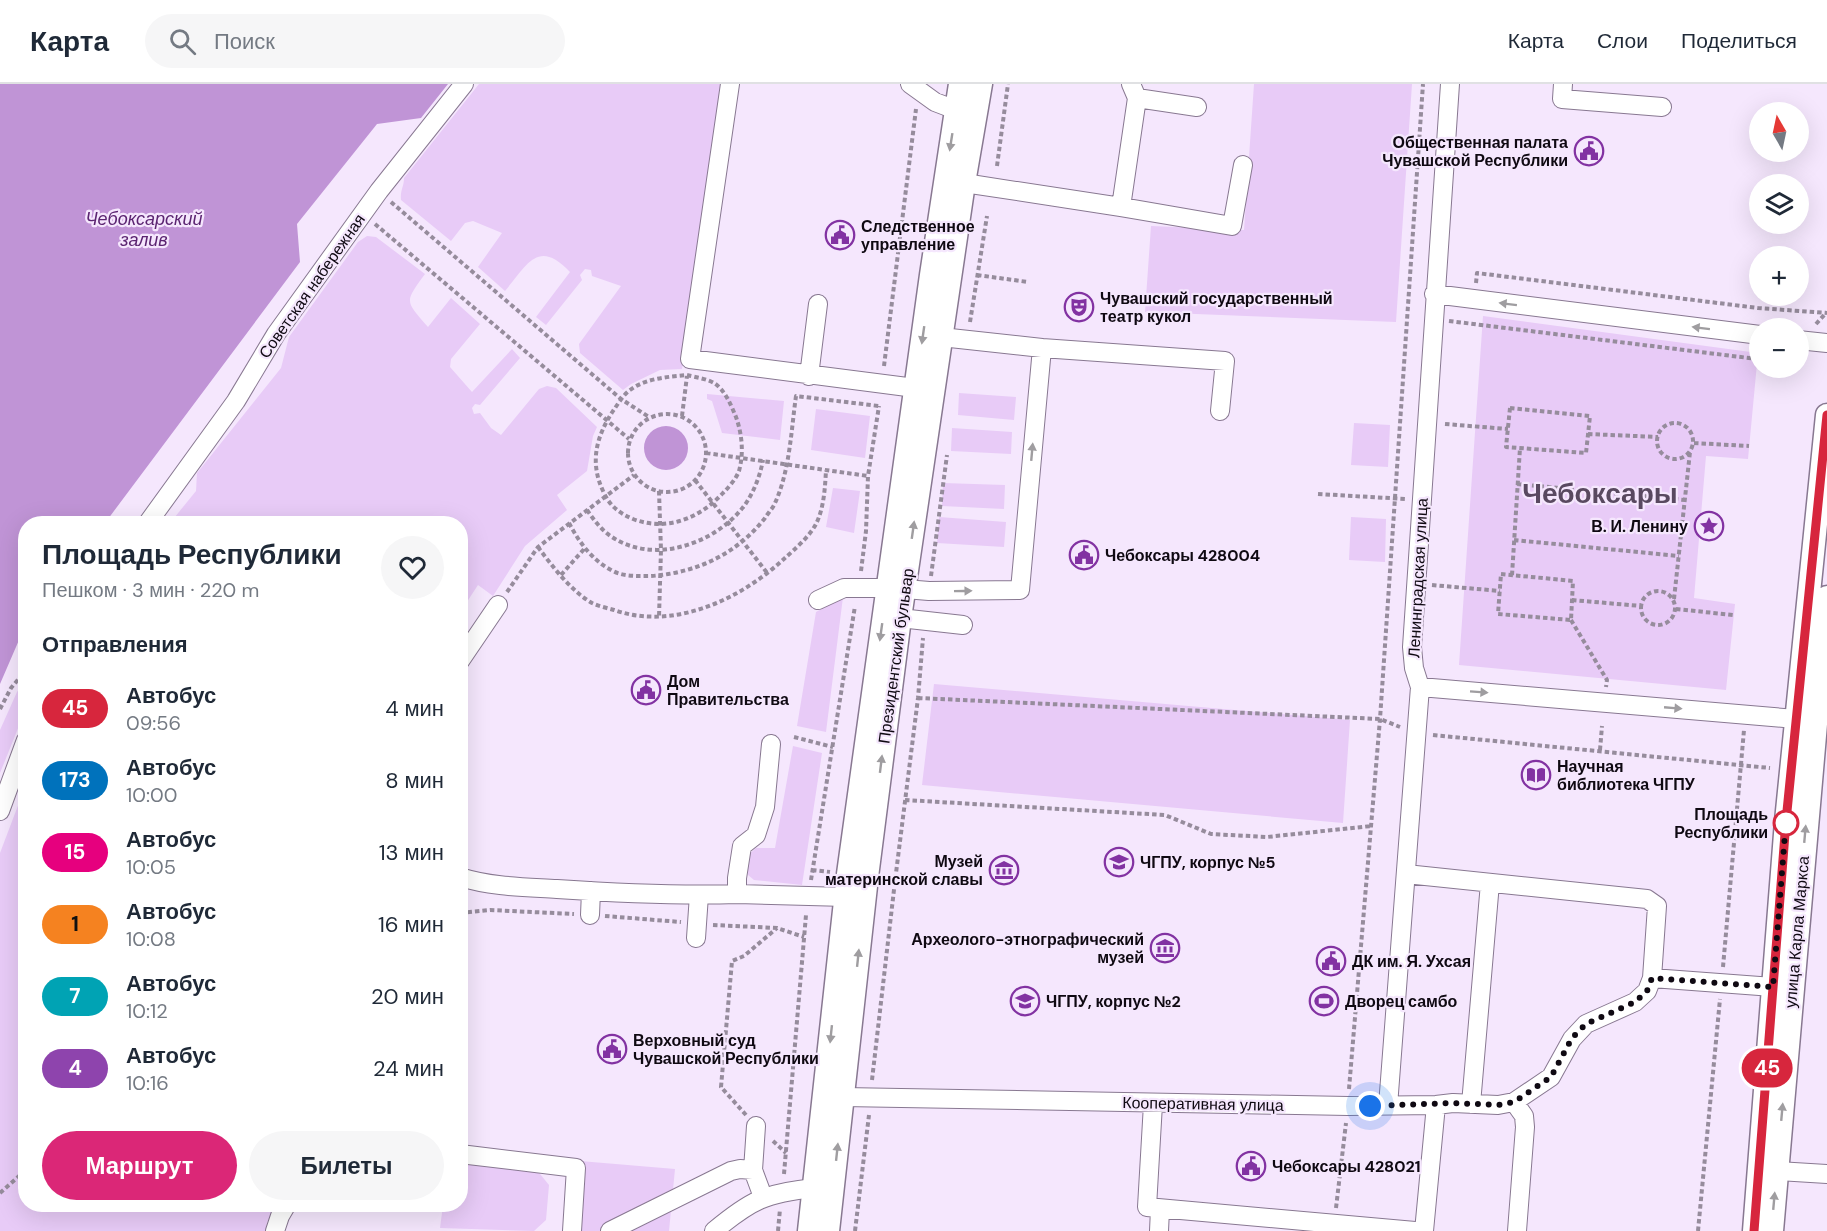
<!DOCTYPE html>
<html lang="ru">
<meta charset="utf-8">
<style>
:root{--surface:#fff;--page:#f6f6f7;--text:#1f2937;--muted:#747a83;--line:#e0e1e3;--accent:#db2777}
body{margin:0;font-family:"DM Sans",sans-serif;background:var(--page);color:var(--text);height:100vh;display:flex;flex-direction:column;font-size:22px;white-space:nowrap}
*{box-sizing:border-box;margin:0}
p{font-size:20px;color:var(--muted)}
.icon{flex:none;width:33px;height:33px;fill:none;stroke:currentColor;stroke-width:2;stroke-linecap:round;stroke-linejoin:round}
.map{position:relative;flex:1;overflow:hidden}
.panel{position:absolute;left:18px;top:432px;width:450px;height:696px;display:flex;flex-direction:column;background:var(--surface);border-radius:24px;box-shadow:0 6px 24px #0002}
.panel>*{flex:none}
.badge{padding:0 12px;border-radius:20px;font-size:21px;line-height:39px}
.needle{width:39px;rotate:351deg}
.tools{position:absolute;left:1749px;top:18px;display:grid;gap:12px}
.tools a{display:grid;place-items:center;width:60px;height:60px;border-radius:50%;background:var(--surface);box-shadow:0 6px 24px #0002;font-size:30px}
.you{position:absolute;width:30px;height:30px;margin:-15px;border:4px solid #fff;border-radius:50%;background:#1a73e8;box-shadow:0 0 0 9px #1a73e833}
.map>.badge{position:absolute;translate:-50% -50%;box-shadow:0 0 0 3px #fff}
h2{padding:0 24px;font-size:22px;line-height:54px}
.round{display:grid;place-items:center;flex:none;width:63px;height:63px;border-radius:32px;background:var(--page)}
.head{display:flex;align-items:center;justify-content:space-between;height:102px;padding:0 24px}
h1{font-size:28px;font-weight:700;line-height:45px}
.button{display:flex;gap:12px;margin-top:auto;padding:12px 24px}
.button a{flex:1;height:69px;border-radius:36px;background:var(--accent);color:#fff;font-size:24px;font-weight:700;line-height:69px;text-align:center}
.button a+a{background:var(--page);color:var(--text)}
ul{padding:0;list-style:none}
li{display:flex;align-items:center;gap:18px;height:72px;padding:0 24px}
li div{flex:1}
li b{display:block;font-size:22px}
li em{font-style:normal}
li .badge{min-width:66px;font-weight:700;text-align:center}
header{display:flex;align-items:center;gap:36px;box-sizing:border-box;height:84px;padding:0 30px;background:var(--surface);border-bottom:2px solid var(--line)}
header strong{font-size:28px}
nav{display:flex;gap:33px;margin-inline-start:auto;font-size:21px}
.search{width:420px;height:54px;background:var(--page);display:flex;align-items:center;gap:15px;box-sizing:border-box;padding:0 21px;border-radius:33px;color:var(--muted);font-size:22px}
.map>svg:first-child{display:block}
.green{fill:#e8cbf7}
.water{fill:#c094d6}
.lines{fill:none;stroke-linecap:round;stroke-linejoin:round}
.minor-casing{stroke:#887891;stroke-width:20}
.major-casing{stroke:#887891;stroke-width:25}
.path{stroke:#968c9c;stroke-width:4;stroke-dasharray:4.5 3;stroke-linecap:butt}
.minor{stroke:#fff;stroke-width:18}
.major{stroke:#fff;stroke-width:22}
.oneway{fill:#9f9da0}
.line-casing{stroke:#fff;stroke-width:14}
.line{stroke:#d7263d;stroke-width:9}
.walk{stroke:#0f0912;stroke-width:6;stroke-dasharray:0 10.8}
.stop-dot{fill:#fff;stroke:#d7263d;stroke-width:3}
.labels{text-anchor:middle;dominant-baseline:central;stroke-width:4.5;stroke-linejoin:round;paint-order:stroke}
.poi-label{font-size:16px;font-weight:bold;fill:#0f0912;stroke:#f5e7fd;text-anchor:start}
.street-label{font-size:16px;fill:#0f0912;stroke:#f5e7fd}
.stop-label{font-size:16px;font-weight:bold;fill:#0f0912;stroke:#f5e7fd;text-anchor:end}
.water-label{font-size:18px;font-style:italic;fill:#5b2471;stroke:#f5e7fd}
.town-label{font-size:28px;font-weight:bold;fill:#594960;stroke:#f5e7fd}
</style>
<header>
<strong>Карта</strong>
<div class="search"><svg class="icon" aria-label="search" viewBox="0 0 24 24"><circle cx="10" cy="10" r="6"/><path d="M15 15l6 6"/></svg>Поиск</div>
<nav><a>Карта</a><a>Слои</a><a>Поделиться</a></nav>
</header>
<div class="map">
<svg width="1827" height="1147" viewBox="0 0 1827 1147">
<rect width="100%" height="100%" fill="#f5e7fd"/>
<path class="green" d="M479 0H723L682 285 660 286 631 300 623 306 580 269 579 260 621 202 592 192 591 186 585 185 580 191 582 196 546 241 536 233 570 188C538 154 527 181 505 207L478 183 502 149 473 137 465 139 451 157 401 116C400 106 404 103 404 94Z
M1254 0H1412L1396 238 1145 228 1151 142 1244 146Z
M367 152 376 153 425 190C404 219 405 216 428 243L451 214 480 240 451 275 450 283 472 308 512 265 520 274 480 321 475 320 472 324 474 330 480 329 491 344 501 351 539 305 547 302 556 304 597 343 593 352 587 387 557 411 567 426 525 462 493 512 478 501 461 527 460 440 170 439 196 407 197 389 281 284 289 253 358 158Z
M1483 232 1758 269 1748 375 1706 372 1694 514 1735 520 1726 606 1459 581Z
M959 309 1016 313 1014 336 958 331Z
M707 310 784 317 780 356 722 349 712 317 707 315Z
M816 325 870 332 865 374 811 366Z
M1354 339 1390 341 1388 383 1351 381Z
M952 344 1012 348 1011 370 951 367Z
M943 399 1005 401 1004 425 942 422Z
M833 404 860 407 854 449 826 443Z
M939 433 1006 438 1004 463 937 459Z
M1351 433 1386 435 1385 478 1349 476Z
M843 513 826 648 797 642 816 528Z
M25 597V627L0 689V646L17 608Z
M934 600 1350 636 1343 739 922 701Z
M793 662 822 669 802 801 754 796 748 791 745 774 756 764H775Z
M25 703 26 1120 277 1121 267 1138 266 1147H0V769Z
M580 1077 675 1085 669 1147H573Z
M466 1078 536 1085 549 1101 546 1136 534 1147 440 1144 443 1121 460 1120 461 1081Z"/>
<path class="water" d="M0 0H448L421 34 377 40 297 140 300 178 105 439 26 440 25 547 19 556 0 600Z
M644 364a22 22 0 1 1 44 0a22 22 0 1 1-44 0Z"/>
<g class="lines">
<g class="minor-casing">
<path id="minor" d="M730 0 690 275 915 304
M910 0 935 18 956 26
M1563 0 1562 15 1662 23
M1137 14 1197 23
M964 99 1121 123 1232 142 1243 81
M1121 123 1137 14 1131 0
M1434 210 1760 251
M1798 256 1827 259
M1042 264 1225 277 1220 327
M809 292 818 220
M147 440 236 317 276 250 379 107 464 0
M905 505 929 507 1020 506 1042 264 941 253
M818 516 844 504H887
M900 534 963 541
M460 577 498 521
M1420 603 1796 635
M771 660 765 723 756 751 742 762 737 794V810L846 813
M0 727 26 656
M460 793C492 803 524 803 557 805 617 809 677 812 737 810
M590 831 591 807
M696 854 699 811
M1652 894 1773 903
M843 1013 1348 1022 1436 1021 1453 1019 1498 1021 1514 1018 1551 993 1572 955 1586 940 1635 918 1647 907 1652 894 1657 822 1647 815 1406 790
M1514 1018 1524 1032 1525 1043 1517 1147
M1153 1020 1147 1123 1415 1147
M1471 1020 1490 799
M1388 1022 1420 603 1414 584 1412 563 1450 0
M756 1042 753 1086 763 1113
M460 1070 576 1084 572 1147
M1777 1087 1827 1090
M275 1147 280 1132 287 1120
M610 1147 731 1087 740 1085 753 1086
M714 1147C751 1116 766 1109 814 1104
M1159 1147 1160 1125
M1424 1147 1436 1021"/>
</g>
<g class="major-casing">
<path id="major" d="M809 1147 848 790 931 191 960 0
M828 1147 867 793 900 534 964 99 981 0
M1754 1147 1786 737 1827 331
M1772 1147 1827 513"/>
</g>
<path class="path" d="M997 82 1008 0
M391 118 621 315 649 333
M375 140 629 355
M977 191 1028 198
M1476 199 1477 189 1758 224 1827 229
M1449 237 1757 275
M970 238 987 132
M1816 240 1827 228
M884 282 916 25
M687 291C695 293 707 295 714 299 725 306 731 321 736 333 742 350 744 369 739 387 736 395 729 403 723 409 700 434 667 448 633 435 619 429 610 422 604 409 589 379 596 353 613 327 618 320 623 311 630 306 646 294 668 293 687 291Z
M1510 324 1590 332 1586 369 1506 363Z
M628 369a39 39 0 1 1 78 0a39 39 0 1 1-78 0Z
M682 332 687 292
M1657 357a18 18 0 1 1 36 0a18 18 0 1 1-36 0Z
M1445 340 1508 345
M1588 350 1658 353
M1694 359 1749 362
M706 369 868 392
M695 396 768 490
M1517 400 1685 416
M659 407 661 466 659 533
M1318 410 1406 415
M587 426C594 436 601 446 612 453 654 481 715 460 744 422 754 408 760 392 763 376
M569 439C579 458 592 476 611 486 623 493 637 492 651 492 696 489 737 470 765 434 768 429 773 424 775 419 790 386 791 347 796 312L879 322
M1514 456 1679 472
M538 463C552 482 571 507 592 519 598 522 607 524 614 526 674 547 741 515 785 474 795 465 809 453 816 440 824 424 825 404 826 386
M861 487 866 447 868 392 879 322
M1501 490 1573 497 1571 536 1498 530Z
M561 491 585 464
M1512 491 1520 364
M931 492 947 371
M1432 501 1500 507
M1641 524a17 17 0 1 1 34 0a17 17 0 1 1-34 0Z
M507 508 538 463 634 391
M1674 515 1690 368
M1572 516 1641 522
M1676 525 1733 531
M1571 536 1607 596 1606 603
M918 614 1380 635 1400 643
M0 625 11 604 26 586
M1433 651 1770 684
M794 653 833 663
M1600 666 1602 642
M905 716 1165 731 1211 750 1267 753 1371 742
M812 786 830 788
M811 796 855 522
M460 829 490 826 574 830
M605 832 681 838
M713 841 777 844 804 853
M1723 883 1744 646
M872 996 895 797 918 614 923 554
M1349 1005 1380 635 1423 0
M746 1031 721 1003 732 877 744 872 777 844
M773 1057 786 1069
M784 1090 806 831
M0 1109 26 1086
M1336 1124 1346 1039
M778 1147 780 1125
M855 1147 869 1031
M1698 1147 1720 915"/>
<use href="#minor" class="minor"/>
<use href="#major" class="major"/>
</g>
<defs><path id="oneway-solid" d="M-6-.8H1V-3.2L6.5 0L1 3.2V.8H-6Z" transform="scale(1.5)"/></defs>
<g class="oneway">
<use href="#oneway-solid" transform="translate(951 58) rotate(99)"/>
<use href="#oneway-solid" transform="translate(1508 220) rotate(-173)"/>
<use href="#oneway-solid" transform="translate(1701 244) rotate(-173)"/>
<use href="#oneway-solid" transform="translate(923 251) rotate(98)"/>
<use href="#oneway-solid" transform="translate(1032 368) rotate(-85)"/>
<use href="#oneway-solid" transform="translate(913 446) rotate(-82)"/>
<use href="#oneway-solid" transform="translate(963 507) rotate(-1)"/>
<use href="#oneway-solid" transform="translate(881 548) rotate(98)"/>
<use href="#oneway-solid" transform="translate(1479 608) rotate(4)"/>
<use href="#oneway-solid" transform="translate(1673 624) rotate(5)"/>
<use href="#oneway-solid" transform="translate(881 680) rotate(-83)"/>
<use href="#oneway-solid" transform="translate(1805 750) rotate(-85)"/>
<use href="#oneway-solid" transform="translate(858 874) rotate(-84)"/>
<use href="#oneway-solid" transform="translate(831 950) rotate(96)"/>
<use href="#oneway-solid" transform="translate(1782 1028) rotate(-85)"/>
<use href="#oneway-solid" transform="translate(837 1068) rotate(-84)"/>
<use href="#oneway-solid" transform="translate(1774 1117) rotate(-85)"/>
</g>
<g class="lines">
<g class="line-casing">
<path id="line" d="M1754 1147 1786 737 1827 331"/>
</g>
<use href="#line" class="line"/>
<path class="walk" d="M1370 1022 1453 1019 1498 1021 1514 1018 1551 993 1572 954 1586 940 1635 918 1647 907 1652 894 1773 903 1786 737V739"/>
</g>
<defs>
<g id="civic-ring" transform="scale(1.5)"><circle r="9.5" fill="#f5e7fd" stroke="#8232a2" stroke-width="1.5"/><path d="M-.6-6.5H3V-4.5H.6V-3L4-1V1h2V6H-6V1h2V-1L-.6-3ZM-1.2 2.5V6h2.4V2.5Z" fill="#8232a2"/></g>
<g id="theatre-ring" transform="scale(1.5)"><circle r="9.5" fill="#f5e7fd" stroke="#8232a2" stroke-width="1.5"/><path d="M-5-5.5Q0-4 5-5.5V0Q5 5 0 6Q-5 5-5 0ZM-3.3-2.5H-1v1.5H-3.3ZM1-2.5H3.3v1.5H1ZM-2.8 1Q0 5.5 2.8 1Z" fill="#8232a2"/></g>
<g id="sight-ring" transform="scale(1.5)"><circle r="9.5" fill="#f5e7fd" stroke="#8232a2" stroke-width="1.5"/><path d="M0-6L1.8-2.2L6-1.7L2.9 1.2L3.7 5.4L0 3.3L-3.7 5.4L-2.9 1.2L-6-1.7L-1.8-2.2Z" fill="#8232a2"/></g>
<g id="library-ring" transform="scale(1.5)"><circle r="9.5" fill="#f5e7fd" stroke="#8232a2" stroke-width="1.5"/><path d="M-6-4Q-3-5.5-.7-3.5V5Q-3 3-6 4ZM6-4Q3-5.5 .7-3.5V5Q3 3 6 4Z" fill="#8232a2"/></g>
<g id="university-ring" transform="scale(1.5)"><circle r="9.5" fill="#f5e7fd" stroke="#8232a2" stroke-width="1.5"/><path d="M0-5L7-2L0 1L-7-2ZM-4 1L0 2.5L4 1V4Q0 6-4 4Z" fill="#8232a2"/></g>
<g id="museum-ring" transform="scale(1.5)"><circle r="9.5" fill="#f5e7fd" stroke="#8232a2" stroke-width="1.5"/><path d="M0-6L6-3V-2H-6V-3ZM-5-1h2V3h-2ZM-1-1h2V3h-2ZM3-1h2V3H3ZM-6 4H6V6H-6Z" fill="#8232a2"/></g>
<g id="stadium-ring" transform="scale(1.5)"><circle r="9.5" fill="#f5e7fd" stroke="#8232a2" stroke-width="1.5"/><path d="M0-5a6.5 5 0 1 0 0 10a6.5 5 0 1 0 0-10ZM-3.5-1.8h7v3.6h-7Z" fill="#8232a2"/></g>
</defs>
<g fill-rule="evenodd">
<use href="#civic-ring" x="1589" y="67"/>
<use href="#civic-ring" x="840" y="151"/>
<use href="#theatre-ring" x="1079" y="223"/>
<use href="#sight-ring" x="1709" y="442"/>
<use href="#civic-ring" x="1084" y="471"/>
<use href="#civic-ring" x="646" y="606"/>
<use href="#library-ring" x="1536" y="691"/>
<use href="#university-ring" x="1119" y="778"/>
<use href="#museum-ring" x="1004" y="786"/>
<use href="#museum-ring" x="1165" y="864"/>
<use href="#civic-ring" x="1331" y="877"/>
<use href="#university-ring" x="1025" y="917"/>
<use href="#stadium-ring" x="1324" y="917"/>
<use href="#civic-ring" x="612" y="965"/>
<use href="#civic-ring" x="1251" y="1082"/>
</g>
<circle class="stop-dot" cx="1786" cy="739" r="12"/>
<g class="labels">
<g class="poi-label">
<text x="1568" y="58" text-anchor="end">Общественная палата<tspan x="1568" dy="18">Чувашской Республики</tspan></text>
<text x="861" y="142">Следственное<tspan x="861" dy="18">управление</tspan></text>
<text x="1100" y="214">Чувашский государственный<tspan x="1100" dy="18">театр кукол</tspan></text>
<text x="1688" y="442" text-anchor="end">В. И. Ленину</text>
<text x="1105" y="471">Чебоксары 428004</text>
<text x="667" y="597">Дом<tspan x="667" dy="18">Правительства</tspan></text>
<text x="1557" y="682">Научная<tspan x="1557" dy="18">библиотека ЧГПУ</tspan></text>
<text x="983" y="777" text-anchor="end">Музей<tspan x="983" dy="18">материнской славы</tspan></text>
<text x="1140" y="778">ЧГПУ, корпус №5</text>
<text x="1144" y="855" text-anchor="end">Археолого-этнографический<tspan x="1144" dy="18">музей</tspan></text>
<text x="1352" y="877">ДК им. Я. Ухсая</text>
<text x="1046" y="917">ЧГПУ, корпус №2</text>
<text x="1345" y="917">Дворец самбо</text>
<text x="633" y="956">Верховный суд<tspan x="633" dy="18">Чувашской Республики</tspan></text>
<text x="1272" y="1082">Чебоксары 428021</text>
</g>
<g class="street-label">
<text transform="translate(312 202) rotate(-55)">Советская набережная</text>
<text transform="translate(1418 494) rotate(-87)">Ленинградская улица</text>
<text transform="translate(896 572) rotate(-82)">Президентский бульвар</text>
<text transform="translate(1797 848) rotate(-85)">улица Карла Маркса</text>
<text transform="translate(1203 1020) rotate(1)">Кооперативная улица</text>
</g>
<g class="stop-label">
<text x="1768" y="730">Площадь<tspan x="1768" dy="18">Республики</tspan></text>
</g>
<g class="water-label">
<text x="144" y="135">Чебоксарский<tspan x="144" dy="21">залив</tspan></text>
</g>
<g class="town-label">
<text x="1600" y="409">Чебоксары</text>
</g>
</g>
</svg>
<div class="tools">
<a><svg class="needle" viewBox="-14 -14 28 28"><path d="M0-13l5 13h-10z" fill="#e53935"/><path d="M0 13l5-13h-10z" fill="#747a83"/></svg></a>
<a><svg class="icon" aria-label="layers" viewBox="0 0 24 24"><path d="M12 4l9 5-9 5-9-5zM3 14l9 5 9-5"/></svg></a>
<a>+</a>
<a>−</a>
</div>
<div class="you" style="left:1370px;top:1022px"></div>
<b class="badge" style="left:1767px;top:984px;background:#d7263d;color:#fff">45</b>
<section class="panel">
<div class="head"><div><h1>Площадь Республики</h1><p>Пешком · 3 мин · 220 m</p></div><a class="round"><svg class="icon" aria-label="heart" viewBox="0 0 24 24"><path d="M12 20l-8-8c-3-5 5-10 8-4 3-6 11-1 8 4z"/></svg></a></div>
<h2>Отправления</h2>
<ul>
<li><span class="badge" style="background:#d7263d;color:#fff">45</span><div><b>Автобус</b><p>09:56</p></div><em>4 мин</em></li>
<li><span class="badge" style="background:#0072bc;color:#fff">173</span><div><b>Автобус</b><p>10:00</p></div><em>8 мин</em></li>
<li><span class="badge" style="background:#e6007e;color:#fff">15</span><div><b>Автобус</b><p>10:05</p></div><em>13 мин</em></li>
<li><span class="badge" style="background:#f58220;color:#111">1</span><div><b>Автобус</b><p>10:08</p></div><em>16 мин</em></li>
<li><span class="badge" style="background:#00a3b4;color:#fff">7</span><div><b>Автобус</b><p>10:12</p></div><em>20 мин</em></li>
<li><span class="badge" style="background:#8e44ad;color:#fff">4</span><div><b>Автобус</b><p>10:16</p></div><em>24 мин</em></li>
</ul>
<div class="button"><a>Маршрут</a><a>Билеты</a></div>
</section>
</div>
